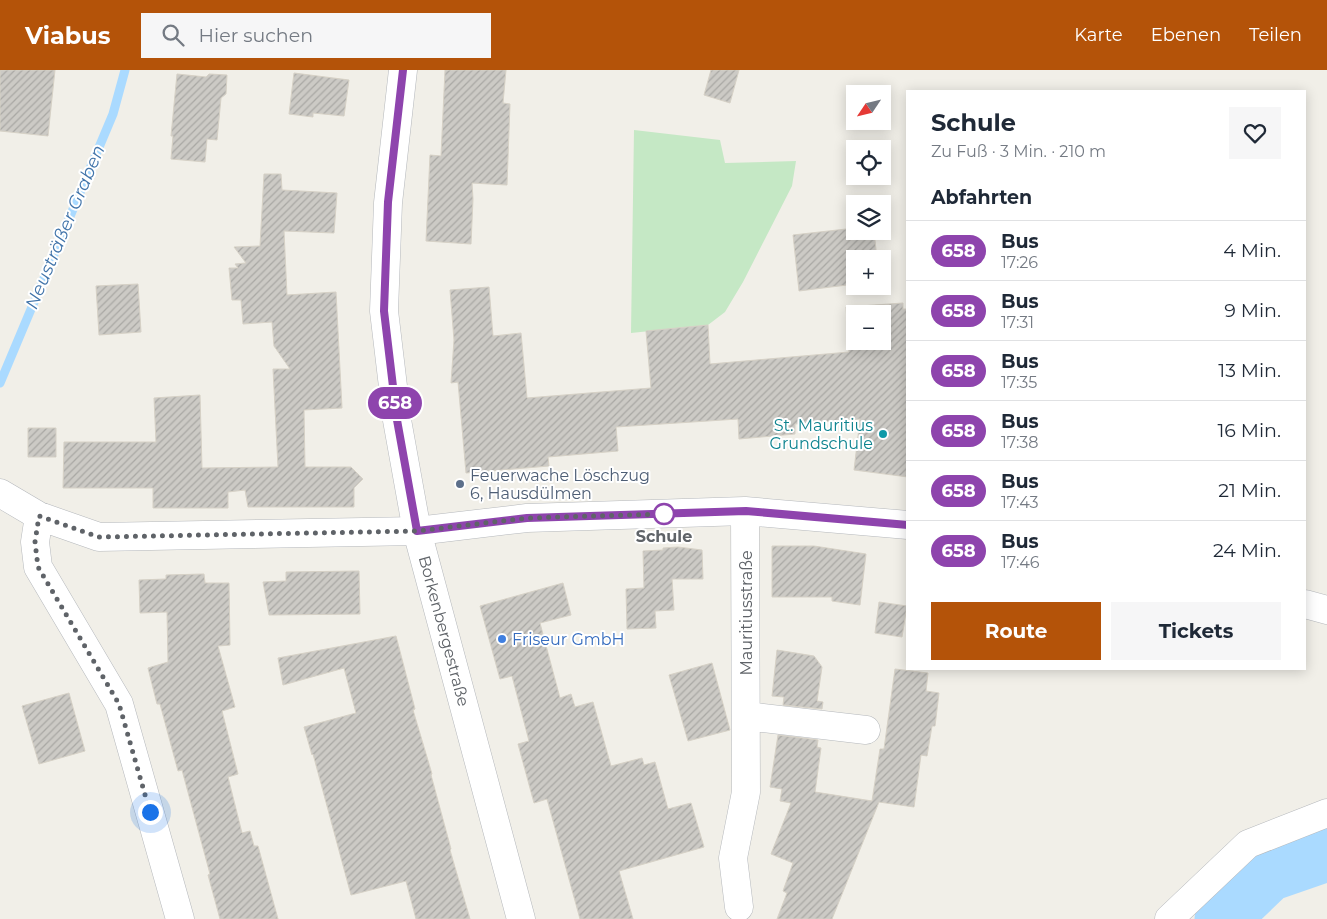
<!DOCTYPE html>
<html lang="de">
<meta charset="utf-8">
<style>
:root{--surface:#fff;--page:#f6f6f7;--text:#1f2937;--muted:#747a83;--line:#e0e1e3;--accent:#b45309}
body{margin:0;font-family:Montserrat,sans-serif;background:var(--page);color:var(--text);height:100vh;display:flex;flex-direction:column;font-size:19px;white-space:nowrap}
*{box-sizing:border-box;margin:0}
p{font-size:16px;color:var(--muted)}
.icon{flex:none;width:28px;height:28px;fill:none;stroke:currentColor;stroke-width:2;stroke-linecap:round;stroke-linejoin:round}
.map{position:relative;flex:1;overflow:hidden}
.sheet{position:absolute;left:906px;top:20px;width:400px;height:580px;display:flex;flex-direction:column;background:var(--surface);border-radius:0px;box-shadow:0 2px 12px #0003}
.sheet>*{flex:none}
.badge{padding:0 10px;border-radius:16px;font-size:18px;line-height:32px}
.needle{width:32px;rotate:235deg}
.fabs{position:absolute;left:846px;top:15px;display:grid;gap:10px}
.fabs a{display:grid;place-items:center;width:45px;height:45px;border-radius:0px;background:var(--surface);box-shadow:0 2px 12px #0003;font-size:25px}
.you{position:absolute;width:25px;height:25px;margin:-12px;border:4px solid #fff;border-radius:50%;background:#1a73e8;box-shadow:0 0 0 8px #1a73e833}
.map>.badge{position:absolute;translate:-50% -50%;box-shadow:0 0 0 2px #fff}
h2{padding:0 25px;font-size:19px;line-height:45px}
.round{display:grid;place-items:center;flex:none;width:52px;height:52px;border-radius:0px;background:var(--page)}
.overview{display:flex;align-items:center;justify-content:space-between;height:85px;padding:0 25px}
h1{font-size:24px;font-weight:700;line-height:38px}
.button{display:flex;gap:10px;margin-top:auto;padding:10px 25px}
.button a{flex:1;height:58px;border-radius:0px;background:var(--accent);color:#fff;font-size:20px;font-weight:700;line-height:58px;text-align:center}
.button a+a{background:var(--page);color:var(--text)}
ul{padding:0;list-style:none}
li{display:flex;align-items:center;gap:15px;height:60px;padding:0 25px;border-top:1px solid var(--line)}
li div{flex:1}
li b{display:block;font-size:19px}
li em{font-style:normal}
li .badge{min-width:55px;font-weight:700;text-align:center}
header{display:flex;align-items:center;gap:30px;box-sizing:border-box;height:70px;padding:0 25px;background:var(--accent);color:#fff}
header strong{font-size:24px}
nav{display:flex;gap:28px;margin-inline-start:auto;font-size:18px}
.search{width:350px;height:45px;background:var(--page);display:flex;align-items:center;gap:12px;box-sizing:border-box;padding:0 18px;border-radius:0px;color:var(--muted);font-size:19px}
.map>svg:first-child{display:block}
.park{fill:#c5e8c5}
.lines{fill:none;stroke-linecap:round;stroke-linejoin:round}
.stream{stroke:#aadaff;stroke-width:9}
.river{stroke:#aadaff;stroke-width:55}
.building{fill:url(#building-hatch);stroke:#d6d1c6;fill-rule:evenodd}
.minor-casing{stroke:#b5b8bc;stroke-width:29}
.tertiary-casing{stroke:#b5b8bc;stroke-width:29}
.minor{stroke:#fff;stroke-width:28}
.tertiary{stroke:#fff;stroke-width:28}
.line-casing{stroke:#fff;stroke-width:11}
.line{stroke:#8e44ad;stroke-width:8}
.walk{stroke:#5f6368;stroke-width:5;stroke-dasharray:0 9}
.culture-dot{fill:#0f9aa8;stroke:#fff;stroke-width:2}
.service-dot{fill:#5c6f8a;stroke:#fff;stroke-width:2}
.stop-dot{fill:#fff;stroke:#8e44ad;stroke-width:2.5}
.shop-dot{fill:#3f7fe0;stroke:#fff;stroke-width:2}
.labels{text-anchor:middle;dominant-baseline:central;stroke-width:4;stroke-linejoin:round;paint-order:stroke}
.culture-label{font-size:16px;fill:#0d838f;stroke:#fff;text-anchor:end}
.service-label{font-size:16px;fill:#4e5e75;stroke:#fff;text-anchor:start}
.stop-label{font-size:16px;font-weight:bold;fill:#5f6368;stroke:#fff}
.street-label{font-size:16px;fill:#5f6368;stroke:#fff}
.shop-label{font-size:16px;fill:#366cbe;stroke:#fff;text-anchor:start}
.water-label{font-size:18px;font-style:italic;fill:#4174aa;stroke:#fff}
</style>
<header>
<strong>Viabus</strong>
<div class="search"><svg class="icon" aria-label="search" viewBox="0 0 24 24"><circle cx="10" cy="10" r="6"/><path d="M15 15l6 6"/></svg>Hier suchen</div>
<nav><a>Karte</a><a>Ebenen</a><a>Teilen</a></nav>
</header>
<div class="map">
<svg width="1327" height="849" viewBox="0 0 1327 849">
<defs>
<pattern id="building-hatch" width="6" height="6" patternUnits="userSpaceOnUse" patternTransform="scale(1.25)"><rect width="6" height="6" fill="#cccac5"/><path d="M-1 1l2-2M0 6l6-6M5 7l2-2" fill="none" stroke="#a9a8a4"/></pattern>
</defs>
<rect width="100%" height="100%" fill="#f1efe8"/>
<path class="park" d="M634 60 720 70 725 93 796 91 792 116 743 212 725 242 708 255 631 263Z"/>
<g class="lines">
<path class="stream" d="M0 313 113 44 125 0"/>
<path class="river" d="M1222 849 1269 804 1327 784"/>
</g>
<path class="building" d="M0 0H55L48 66 0 61Z
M445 0H506L503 33 510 34 507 115 472 113 473 129 471 174 426 171 430 85 441 86Z
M711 0H739L730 33 704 25Z
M294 3 349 10 344 46 313 43V47L289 44Z
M177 4 206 7 209 4 227 5 226 24 221 28 217 70 207 69 205 92 171 89 173 66H171Z
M264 104H281L282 120 337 123 334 163 284 161 287 225 336 222 342 338 304 340 305 397H351L363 409 354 418V437H248L245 420 228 422V438H153V418H63L64 372H156L154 328 200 325 202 398 278 397 273 299H290L274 276 272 252 243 254 241 230H232L229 198H238L235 194 246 193 234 177 260 176Z
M855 158V161H874L877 189H855V214L799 221 793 165Z
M138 214 141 262 99 265 96 216Z
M489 217 493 266 521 263 527 328 651 318 646 261 708 255 710 294 849 282 846 237 903 233V239H908V407L854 400 860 349 795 354V364L739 369 738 349 616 357 618 381 548 387 549 396 466 403 458 312 451 313 454 270 450 220ZM855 244H882V271H855Z
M28 358H56V387H28Z
M772 476H814L866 484 860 535 832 531V527H772Z
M678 477 702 480 703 509H672L674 540 655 541 656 558 627 559 626 519 644 518 643 481 663 480V478Z
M359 501 360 544 269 545 263 512 286 511V502Z
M204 504 205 513H229L230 575 218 576 235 637 222 641 238 704 228 707 242 763 250 761 254 776H258L278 849H220L208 805 210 804 182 700 178 701 160 634H157L148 598 168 592 167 542 140 543 139 510 166 509V505Z
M563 513 571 545 540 553 560 628 571 624 575 637 593 632 611 696 642 688 644 695 655 692 668 739 691 733 704 777 619 801 633 849H580L547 729 534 733 518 674 529 671 512 606 500 609 480 536Z
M879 532 907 536 902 567 875 563Z
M396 566 415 639 413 640 432 704 431 705 451 779 450 780 470 849H416L406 811 351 825 313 684 312 685 304 657 356 643 344 598 283 615 278 588Z
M777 580 814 586 822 597 817 631 823 632 822 639 783 635 784 627 772 626Z
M712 593 730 660 688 671 669 605Z
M895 599 928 603 926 621 939 623 935 656H932L927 686 921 685 914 737 879 732 832 849H777L787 823 783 821 793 793 771 784 791 733 780 731 782 719 770 717 778 665 818 670 817 677 821 678 815 722 872 731 880 679H884Z
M69 623 85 681 39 694 22 636Z"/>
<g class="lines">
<g class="minor-casing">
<path id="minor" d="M0 423 39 446 99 467 417 461 527 448 745 441 908 455
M39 446 35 472 38 497 119 634 180 849
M1305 534 1327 540
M746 646 866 660
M739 837 733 788 746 722 745 441
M1169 849 1248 774 1327 743"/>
</g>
<g class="tertiary-casing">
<path id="tertiary" d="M403 0 388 133 384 241 397 350 417 461 521 849"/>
</g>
<use href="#minor" class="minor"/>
<use href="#tertiary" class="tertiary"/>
</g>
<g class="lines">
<g class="line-casing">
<path id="line" d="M403 0 388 132 384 241 397 350 417 461 527 448 746 441 908 455"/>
</g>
<use href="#line" class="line"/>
<path class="walk" d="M150 742 119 634 38 497 35 472 39 446 99 467 417 461 527 448 664 444"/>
</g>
<circle class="culture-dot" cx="883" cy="364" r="5"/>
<circle class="service-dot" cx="460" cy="414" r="5"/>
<circle class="stop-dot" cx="664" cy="444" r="10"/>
<circle class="shop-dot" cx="502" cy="569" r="5"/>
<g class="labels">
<g class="culture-label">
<text x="873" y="355">St. Mauritius<tspan x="873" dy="18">Grundschule</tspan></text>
</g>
<g class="service-label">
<text x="470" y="405">Feuerwache Löschzug<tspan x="470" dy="18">6, Hausdülmen</tspan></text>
</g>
<g class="stop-label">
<text x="664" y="466">Schule</text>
</g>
<g class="street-label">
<text transform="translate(746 543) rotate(-90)">Mauritiusstraße</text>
<text transform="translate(444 561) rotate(75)">Borkenbergestraße</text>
</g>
<g class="shop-label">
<text x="512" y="569">Friseur GmbH</text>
</g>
<g class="water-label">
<text transform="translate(65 157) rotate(-67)">Neusträßer Graben</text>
</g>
</g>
</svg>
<div class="fabs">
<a><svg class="needle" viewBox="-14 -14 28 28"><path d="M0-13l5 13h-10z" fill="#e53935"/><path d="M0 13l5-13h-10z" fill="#747a83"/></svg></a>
<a><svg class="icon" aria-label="locate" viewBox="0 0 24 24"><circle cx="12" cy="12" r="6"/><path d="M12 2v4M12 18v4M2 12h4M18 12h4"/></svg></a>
<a><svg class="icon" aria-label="layers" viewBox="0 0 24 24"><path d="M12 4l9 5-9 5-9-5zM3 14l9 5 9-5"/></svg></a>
<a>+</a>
<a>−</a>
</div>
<div class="you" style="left:150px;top:742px"></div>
<b class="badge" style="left:395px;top:333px;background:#8e44ad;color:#fff">658</b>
<section class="sheet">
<div class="overview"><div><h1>Schule</h1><p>Zu Fuß · 3 Min. · 210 m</p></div><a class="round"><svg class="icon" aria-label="heart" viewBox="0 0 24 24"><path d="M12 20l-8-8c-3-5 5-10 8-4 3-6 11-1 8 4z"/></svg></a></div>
<h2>Abfahrten</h2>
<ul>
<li><span class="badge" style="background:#8e44ad;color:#fff">658</span><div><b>Bus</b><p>17:26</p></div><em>4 Min.</em></li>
<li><span class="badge" style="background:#8e44ad;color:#fff">658</span><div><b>Bus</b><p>17:31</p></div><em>9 Min.</em></li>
<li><span class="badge" style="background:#8e44ad;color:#fff">658</span><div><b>Bus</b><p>17:35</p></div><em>13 Min.</em></li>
<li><span class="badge" style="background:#8e44ad;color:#fff">658</span><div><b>Bus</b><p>17:38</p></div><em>16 Min.</em></li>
<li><span class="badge" style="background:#8e44ad;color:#fff">658</span><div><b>Bus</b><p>17:43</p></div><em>21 Min.</em></li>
<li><span class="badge" style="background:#8e44ad;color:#fff">658</span><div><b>Bus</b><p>17:46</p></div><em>24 Min.</em></li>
</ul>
<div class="button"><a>Route</a><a>Tickets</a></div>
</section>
</div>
